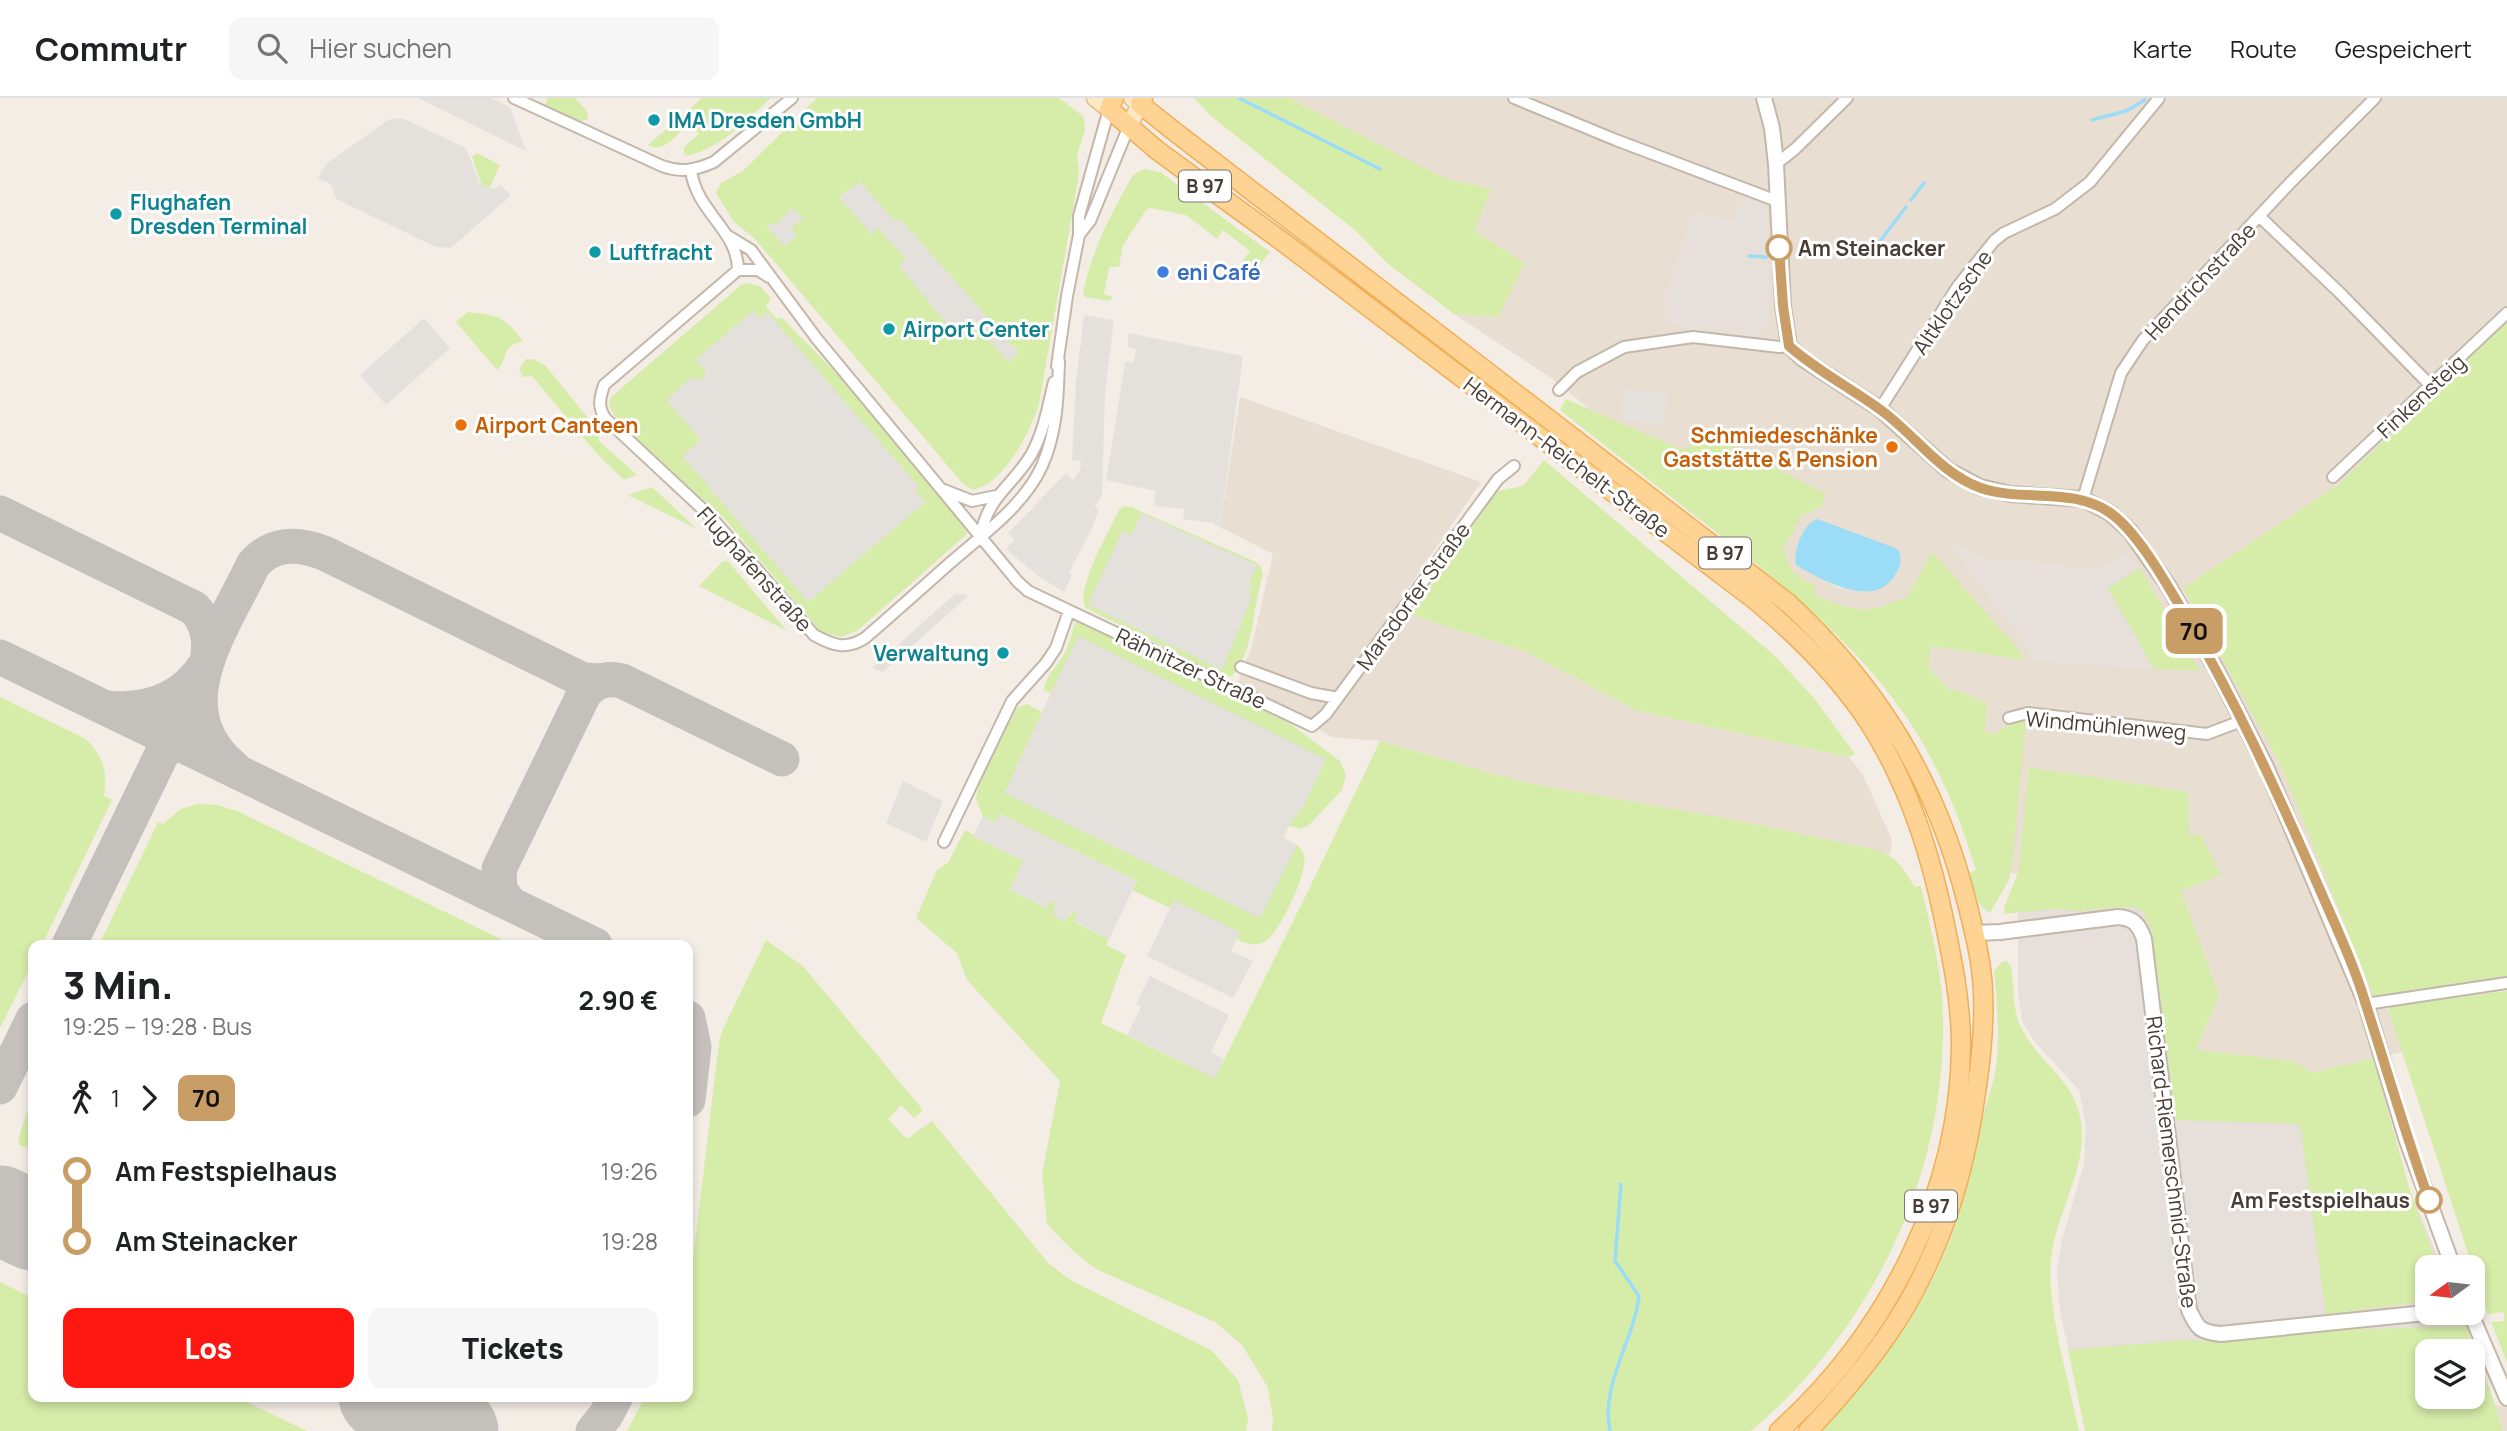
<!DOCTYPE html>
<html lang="de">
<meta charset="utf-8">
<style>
:root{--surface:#fff;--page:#f6f6f6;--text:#202124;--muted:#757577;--line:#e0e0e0;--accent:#ff1711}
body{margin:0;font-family:Manrope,sans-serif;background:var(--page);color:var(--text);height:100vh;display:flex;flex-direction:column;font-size:26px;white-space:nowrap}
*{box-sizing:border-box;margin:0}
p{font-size:23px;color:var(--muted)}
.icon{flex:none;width:38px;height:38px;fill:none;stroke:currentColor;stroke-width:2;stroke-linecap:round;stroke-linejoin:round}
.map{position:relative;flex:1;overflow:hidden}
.details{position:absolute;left:28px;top:842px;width:665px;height:462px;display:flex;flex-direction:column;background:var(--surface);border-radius:14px;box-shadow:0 4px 10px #0003}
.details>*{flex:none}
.badge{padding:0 14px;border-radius:10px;font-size:24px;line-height:46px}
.needle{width:46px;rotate:255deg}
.tools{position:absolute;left:2415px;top:1157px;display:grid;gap:14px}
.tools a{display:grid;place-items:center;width:70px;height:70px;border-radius:14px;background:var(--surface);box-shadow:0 4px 10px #0003;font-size:35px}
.map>.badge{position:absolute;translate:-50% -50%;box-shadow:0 0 0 4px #fff}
.legs{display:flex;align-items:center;gap:10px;height:77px;padding:0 35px;font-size:23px}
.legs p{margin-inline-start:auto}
.overview{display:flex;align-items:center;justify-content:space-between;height:119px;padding:0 35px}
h1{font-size:38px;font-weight:800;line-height:52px}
.primary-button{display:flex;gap:14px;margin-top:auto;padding:14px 35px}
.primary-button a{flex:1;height:80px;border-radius:14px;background:var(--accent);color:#fff;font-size:28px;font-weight:800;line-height:80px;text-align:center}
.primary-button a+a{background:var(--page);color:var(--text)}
ul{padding:0 35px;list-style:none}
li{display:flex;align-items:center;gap:24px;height:70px;font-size:26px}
li i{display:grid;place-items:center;width:10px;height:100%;margin:0 9px;background:currentColor}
li i::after{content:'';width:18px;height:18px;margin:-9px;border:5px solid;border-radius:50%;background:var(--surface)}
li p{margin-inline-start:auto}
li:first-child i{background:linear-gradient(#0000 50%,currentColor 0)}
li:last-child i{background:linear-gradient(currentColor 50%,#0000 0)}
header{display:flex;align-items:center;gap:42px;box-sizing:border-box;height:98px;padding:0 35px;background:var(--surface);border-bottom:2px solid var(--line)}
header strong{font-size:33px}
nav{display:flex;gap:38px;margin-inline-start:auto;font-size:24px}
.search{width:490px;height:63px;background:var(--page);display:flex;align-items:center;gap:18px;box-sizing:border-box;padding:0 24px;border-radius:14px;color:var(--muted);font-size:26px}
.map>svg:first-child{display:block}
.residential{fill:#e8dfd2;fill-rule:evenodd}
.industrial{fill:#e6dfda;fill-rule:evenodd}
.green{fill:#d6eca9;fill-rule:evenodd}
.parking{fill:#e4e1dd}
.water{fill:#9bdcf7}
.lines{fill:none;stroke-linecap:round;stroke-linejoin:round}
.stream{stroke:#9bdcf7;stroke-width:3.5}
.taxiway{stroke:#c4c1bd;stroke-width:35}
.runway{stroke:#c4c1bd;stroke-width:89}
.minor-casing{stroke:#c3b7a9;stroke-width:14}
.tertiary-casing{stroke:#c3b7a9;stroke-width:18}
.secondary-casing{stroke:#dcbf92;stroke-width:19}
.primary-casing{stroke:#efaf58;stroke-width:21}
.minor{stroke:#fff;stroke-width:10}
.tertiary{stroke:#fff;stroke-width:14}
.secondary{stroke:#ffe9c4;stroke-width:16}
.primary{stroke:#ffd393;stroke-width:18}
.line-1-casing{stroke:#fff;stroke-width:16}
.line-1{stroke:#c99d66;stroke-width:10}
.culture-dot{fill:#0f9aa8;stroke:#fff;stroke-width:2.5}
.stop-1-dot{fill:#fff;stroke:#c99d66;stroke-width:3.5}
.shop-dot{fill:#3f7fe0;stroke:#fff;stroke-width:2.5}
.food-dot{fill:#e8710a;stroke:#fff;stroke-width:2.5}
.labels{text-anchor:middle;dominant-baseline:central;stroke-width:6;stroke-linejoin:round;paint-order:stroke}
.shield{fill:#fff;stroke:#7e7771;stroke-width:2}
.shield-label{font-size:19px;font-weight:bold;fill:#473d34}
.culture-label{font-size:21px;font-weight:bold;fill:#0d838f;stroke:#fff;text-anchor:start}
.stop-label{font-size:21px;font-weight:bold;fill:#473d34;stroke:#fff;text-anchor:start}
.shop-label{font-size:21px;font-weight:bold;fill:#366cbe;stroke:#fff;text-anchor:start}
.street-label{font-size:21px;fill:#473d34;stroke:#fff}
.food-label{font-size:21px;font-weight:bold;fill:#c56008;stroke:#fff;text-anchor:start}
</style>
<header>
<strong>Commutr</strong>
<div class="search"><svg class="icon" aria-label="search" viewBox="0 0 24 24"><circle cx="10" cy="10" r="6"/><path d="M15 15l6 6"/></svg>Hier suchen</div>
<nav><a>Karte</a><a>Route</a><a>Gespeichert</a></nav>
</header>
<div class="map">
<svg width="2507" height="1333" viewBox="0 0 2507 1333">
<rect width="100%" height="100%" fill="#f4ede5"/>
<path class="residential" d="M1289 0H2507V223L2339 386 2183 490 2281 666 2374 900 2388 911 2403 954 2312 975 2294 963 2196 953 2219 897 2181 793 2221 777 2189 737 2029 669 2018 775H1999L1936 634 1778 461 1551 280 1454 216 1498 219 1525 165 1473 133 1491 91 1444 80ZM1796 467 1893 482 1884 489 1860 493 1839 490Z
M1240 299 1481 384 1394 511 1524 553 1638 613 1849 659 1863 677 1892 742 1890 757 1871 751 1523 684 1380 643 1331 639 1312 627 1236 588 1252 548 1273 456 1220 429Z
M2507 1306V1333H2503L2495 1308Z"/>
<path class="industrial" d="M1743 96 1766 103 1770 207 1768 226 1761 235 1751 241 1699 237 1663 221 1669 206 1666 198 1693 113 1734 124Z
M1960 446 1987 463 2027 462 2080 470H2100L2125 454 2140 470 2108 490 2154 571 2032 563 2028 548 1954 452Z
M2029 669 2188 694 2189 737H2201L2221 777 2181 793 2219 897 2196 952 2294 963 2312 975 2373 960 2410 1093 2442 1169H2427V1214L2461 1215 2490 1292 2503 1333H2087L2060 1214 2057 1172 2062 1142 2084 1066 2086 1028 2079 992 2035 944 2023 925 2018 897V775ZM2427 1253H2473V1298H2427Z"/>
<path class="green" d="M548 0H575L587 13 588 21 578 24 544 9Z
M702 0H771C746 22 720 51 687 58L684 56V49L699 36 689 25C677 36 665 56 648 47Z
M817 0H1059L1084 19 1085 32 1077 57 1079 76 1039 306C1030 334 1005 385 973 392L964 387 755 141 734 124 716 95 721 85 743 73Z
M1194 0H1289L1444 80 1491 91 1474 133 1525 165 1498 219 1454 216 1387 165 1356 133 1211 18Z
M477 55 500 67 489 91 482 88 472 59Z
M1144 71 1160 74 1270 154 1259 168 1253 172 1245 171 1243 163 1250 153 1223 132 1217 141 1186 117 1150 110 1146 112 1123 147 1119 169H1109L1104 196 1113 199 1109 203 1085 199 1083 195C1091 153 1112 114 1133 77Z
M746 185 760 188 771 200 766 209 776 220H782L849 288 936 388 967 427V436L857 533 840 539 820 533 723 419 635 341 614 317 609 307 610 300 741 187Z
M468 214C500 218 502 217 523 243 500 249 510 259 497 272L456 224Z
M2507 223V880L2374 900 2281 667 2183 490 2339 386Z
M526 261H533L545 267 596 330 599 343 637 377 624 382 598 357 532 278 523 279 519 271Z
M1566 301 1683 352 1710 336 1826 396 1822 409 1802 417 1783 451C1791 474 1794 478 1816 488L1813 496 1845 509 1862 512 1879 510 1907 499 1932 454 2019 552 2023 562 1932 548 1928 569 1950 592 1960 593 1987 605 1985 634 1997 636 2000 631 2026 621 2012 767 2009 782 1990 815C1976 808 1973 789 1969 775L1976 772C1960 720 1939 668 1909 623 1856 544 1781 485 1707 427 1658 389 1609 351 1560 312Z
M1544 362 1775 558 1814 600 1855 656 1849 659 1638 613 1524 553 1411 517 1497 393 1523 388Z
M652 389 697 431 628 397Z
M1124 408 1131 409 1256 464 1261 469 1263 477C1252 509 1255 552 1232 578H1222L1086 510C1074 492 1110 432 1119 412Z
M723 463H728L787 533 699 488Z
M2140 470 2200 573 2154 571 2108 490Z
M1079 523 1289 625 1340 663 1346 677 1342 692 1309 727 1301 731 1289 728 1283 740C1292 744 1301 747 1304 757 1309 773 1280 833 1267 842 1256 849 1247 847 1236 841L1240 835 1174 802 1170 810 1132 792 1137 783 1001 716 996 725 983 719 976 701 979 686 1017 610 1027 606 1042 614 1051 596 1044 592C1045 580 1053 572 1060 563 1067 552 1072 539 1074 526Z
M0 599 84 640C103 656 108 674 104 698L112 702 42 847H33V864L0 930Z
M1380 643 1523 684 1735 722 1872 751C1898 759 1900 767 1915 789L1921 788C1929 823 1939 861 1942 897 1953 1064 1877 1227 1751 1333H1272L1273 1319 1267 1288 1242 1247 1215 1224 1096 1171 1073 1153 1047 1126 1042 1076 1060 983 967 882 957 855 916 820 937 772 948 765 965 732 1024 763 1010 792 1047 810 1051 801 1055 804V814L1064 823 1074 813 1078 815 1074 824 1109 841 1106 847 1126 857 1101 925 1215 980 1310 789Z
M2029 669 2188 694 2189 737H2201L2221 777 2181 793 2219 897 2196 952 2294 963 2312 975 2373 960 2410 1093 2438 1169H2427V1200L2422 1204 2326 1216 2300 1026 2176 1022 2152 833 2143 813 2134 809H2119L2082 813 2054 811 2004 816 2005 807 2018 775Z
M197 706 217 707 237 713 513 847H99L158 724 163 726 181 711Z
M766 842 803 868 923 1012 914 1020 901 1007 888 1021 907 1041 932 1023 1049 1166 1072 1183 1211 1252 1238 1282 1248 1320 1246 1333H627L645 1299 688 1298V1203L719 944 722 933Z
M2007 863 2011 869C2015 889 2011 912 2022 931 2039 965 2076 983 2081 1024 2087 1070 2059 1110 2052 1154 2044 1203 2069 1283 2079 1333H1819C1872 1282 1919 1218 1947 1150 1962 1112 1970 1071 1979 1031 1984 1011 1993 990 1996 969 2000 937 1997 905 1994 873L2002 864Z
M2507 893V1264L2491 1224 2504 1223V1214L2488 1216 2388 911 2395 906Z
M33 997V1053L18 1046 20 1035Z
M0 1184 33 1200V1298L236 1299 307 1333H0Z
M2466 1228 2490 1292 2503 1333H2085L2068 1252 2185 1242 2209 1244 2341 1232ZM2427 1253H2473V1298H2427Z"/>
<path class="parking" d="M418 0H491L510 9 526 53Z
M402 20 466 50 480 86 494 91 500 87 511 97 451 150 436 149 336 101 331 86 318 80 327 65 390 21Z
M860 83 893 122 900 121 1018 254 1008 264 976 227 959 241 899 168 906 161 878 130 871 136 839 99Z
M792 110 804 120 791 130 796 138 785 149 766 127 777 126Z
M753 213 760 220 767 214 919 389 915 393 925 404 808 504 682 358 701 342 666 302 692 279 701 282 704 279 706 274 695 262Z
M1084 217 1114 222 1105 295 1102 397 1095 408 1099 411 1092 431 1069 474 1072 477 1064 494 1038 478 1006 451 1014 442 1008 435 1066 375 1073 382 1080 372 1081 363 1072 362 1076 283Z
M424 220 450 250 386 307 360 277Z
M1128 235 1243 258 1220 429 1212 425 1183 421 1184 411 1154 408 1155 393 1106 382 1125 264 1133 265 1136 251 1128 249Z
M1624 292 1667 296 1664 326 1621 322Z
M1141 415 1257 467 1249 485 1252 487 1249 494 1251 501 1222 572 1088 507 1122 433 1132 437Z
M956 495 968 498 883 574 872 570Z
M1078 538 1326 661 1304 708 1289 727 1283 740 1297 747 1260 820 1004 695Z
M903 683 943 703 926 744 886 725Z
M1000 716 1137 783 1109 841 1074 823 1077 814 1073 813 1064 823 1053 818 1055 803 1051 802 1047 810 1010 792 1023 763 973 738 983 719 995 725Z
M1174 802 1240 834 1231 853 1253 863 1233 900 1147 858Z
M1150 878 1229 917 1211 954 1224 961 1215 980 1127 937 1141 909 1136 906Z
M2143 888 2160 1033 2154 1028 2138 897Z
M2163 1048 2180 1193 2173 1184 2158 1054Z"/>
<path class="water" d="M1817 421 1898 451C1902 461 1901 468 1895 477 1875 513 1820 481 1796 467 1793 453 1803 426 1817 421Z"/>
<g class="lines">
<path class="stream" d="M1239 0 1380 71
M2092 22 2126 13 2145 2
M1911 102 1924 85
M1870 156 1906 109
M1749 158 1766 159
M1610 1333C1600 1286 1634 1243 1639 1198L1615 1163 1621 1086"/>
<path class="taxiway" d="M0 415 194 510C208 525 211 544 207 563
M0 559 595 847
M107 610C148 614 183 602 206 566
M234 670C162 610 223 531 253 467 272 444 298 445 324 455L583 582 602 583
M510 806 500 792 499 771 584 596C594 584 606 579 622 583L782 661
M69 847 178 623
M688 920 694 949 688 1002
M0 989 33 921
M0 1102 13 1116 27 1125
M593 1333 606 1317 616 1298"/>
<path class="runway" d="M0 1112 33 1128
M383 1298 454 1333"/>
<g class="minor-casing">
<path id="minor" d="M514 0 662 68C681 75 696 72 714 64L792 0
M1514 0 1616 42 1777 103
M1776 66 1795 51 1847 0
M691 72C696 114 738 132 738 172
M2260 119 2339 194 2431 288
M1079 137 1090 123 1129 28
M728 138 751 152 817 241 1018 484 1028 493 1312 628 1326 616 1498 381 1514 368
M769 179 758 172H738L604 287C600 300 597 309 606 321L711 419 814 537C834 548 846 552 865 540 894 515 922 490 950 465 983 436 1023 409 1042 368 1057 334 1058 299 1059 263
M1057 268 1067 198 1079 137V118L1109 11
M1559 292 1577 274 1624 249 1693 239 1779 249 1789 248
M1880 311 1958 188 1994 143 2004 135 2055 111 2090 84 2159 0
M2333 379 2507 215
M944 392 972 403 996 398
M2083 401 2121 275 2143 242 2290 85 2375 0
M980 439C989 396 1011 390 1031 357 1044 334 1048 308 1054 284
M1241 569 1311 595 1338 600
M2009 620 2028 615 2207 636 2244 622
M944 744 1012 603 1046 565 1056 550 1069 513
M2366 906 2507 885"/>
</g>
<g class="tertiary-casing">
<path id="tertiary" d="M1764 0 1772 30 1776 66 1783 208 1789 248 1803 261 1880 311 1948 372 1980 389 2010 396 2083 401 2110 415 2130 433 2169 489 2217 573 2266 669 2366 906 2406 1040 2453 1169
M1974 835 2000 834 2118 819C2133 820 2139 826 2144 841L2189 1212C2198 1231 2200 1234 2221 1236L2435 1214
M2470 1214 2507 1300"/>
</g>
<g class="secondary-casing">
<path id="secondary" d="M1095 0 1109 11
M1129 28 1140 6 1132 0"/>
</g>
<g class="primary-casing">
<path id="primary" d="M1114 0 1109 11 1158 53 1283 144 1755 502C1798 538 1839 578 1870 626 1907 684 1929 750 1943 817 1952 860 1961 903 1961 947 1960 1094 1887 1236 1779 1333
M1143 0 1140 6 1170 30 1788 505C1879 589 1937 685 1967 805 1974 833 1982 864 1983 893 1985 936 1979 978 1972 1020 1961 1085 1939 1151 1906 1208 1879 1254 1844 1295 1808 1333"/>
</g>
<use href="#minor" class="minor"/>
<use href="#tertiary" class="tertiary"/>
<use href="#secondary" class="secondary"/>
<use href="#primary" class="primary"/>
</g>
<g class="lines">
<g class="line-1-casing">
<path id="line-1" d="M1779 150 1783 208 1789 248C1816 272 1849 289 1878 310 1913 334 1939 375 1981 390 2022 404 2072 389 2109 414 2139 434 2170 492 2189 524 2236 605 2272 683 2310 769 2329 814 2352 860 2366 907 2387 972 2406 1038 2429 1102"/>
</g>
<use href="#line-1" class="line-1"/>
</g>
<g class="culture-dot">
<circle cx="654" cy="22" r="7"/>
<circle cx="116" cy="116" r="7"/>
<circle cx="595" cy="154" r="7"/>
<circle cx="889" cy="231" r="7"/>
<circle cx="1003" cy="555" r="7"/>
</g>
<g class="stop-1-dot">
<circle cx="1779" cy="150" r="12"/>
<circle cx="2429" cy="1102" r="12"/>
</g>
<circle class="shop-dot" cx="1163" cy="174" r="7"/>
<g class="food-dot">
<circle cx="461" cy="327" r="7"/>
<circle cx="1892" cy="349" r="7"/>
</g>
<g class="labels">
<g class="shield">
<rect x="1179" y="72.5" width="52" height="31" rx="5"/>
<rect x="1699" y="439.5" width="52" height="31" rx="5"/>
<rect x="1905" y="1092.5" width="52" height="31" rx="5"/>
</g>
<g class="shield-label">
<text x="1205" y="88">B 97</text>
<text x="1725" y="455">B 97</text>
<text x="1931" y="1108">B 97</text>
</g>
<g class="culture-label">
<text x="668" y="22">IMA Dresden GmbH</text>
<text x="130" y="104">Flughafen<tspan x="130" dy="24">Dresden Terminal</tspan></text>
<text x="609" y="154">Luftfracht</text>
<text x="903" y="231">Airport Center</text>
<text x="989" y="555" text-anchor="end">Verwaltung</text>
</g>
<g class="stop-label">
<text x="1798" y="150">Am Steinacker</text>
<text x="2410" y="1102" text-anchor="end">Am Festspielhaus</text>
</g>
<g class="shop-label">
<text x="1177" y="174">eni Café</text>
</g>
<g class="street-label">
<text transform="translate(2200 183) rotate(-47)">Hendrichstraße</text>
<text transform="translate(1952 204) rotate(-55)">Altklotzsche</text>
<text transform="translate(2421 298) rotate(-43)">Finkensteig</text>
<text transform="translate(1567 359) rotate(37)">Hermann-Reichelt-Straße</text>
<text transform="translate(755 471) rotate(48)">Flughafenstraße</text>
<text transform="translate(1413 498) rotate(-54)">Marsdorfer Straße</text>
<text transform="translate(1191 570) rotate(25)">Rähnitzer Straße</text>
<text transform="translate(2106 627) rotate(5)">Windmühlenweg</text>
<text transform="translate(2172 1064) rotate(83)">Richard-Riemerschmid-Straße</text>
</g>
<g class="food-label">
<text x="475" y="327">Airport Canteen</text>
<text x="1878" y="337" text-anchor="end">Schmiedeschänke<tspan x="1878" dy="24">Gaststätte &amp; Pension</tspan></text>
</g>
</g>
</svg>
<div class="tools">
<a><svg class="needle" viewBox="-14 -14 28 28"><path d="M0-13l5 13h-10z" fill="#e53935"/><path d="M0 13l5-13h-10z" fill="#757577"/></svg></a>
<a><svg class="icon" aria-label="layers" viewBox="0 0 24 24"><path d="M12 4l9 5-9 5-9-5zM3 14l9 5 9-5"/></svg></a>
</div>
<b class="badge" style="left:2194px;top:533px;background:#c99d66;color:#111">70</b>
<section class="details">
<div class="overview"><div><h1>3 Min.</h1><p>19:25 – 19:28 · Bus</p></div><b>2.90 €</b></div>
<div class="legs"><svg class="icon" aria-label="walk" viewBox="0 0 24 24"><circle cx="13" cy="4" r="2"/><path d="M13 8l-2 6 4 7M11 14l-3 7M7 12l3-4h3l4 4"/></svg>1<svg class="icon" aria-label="forward" viewBox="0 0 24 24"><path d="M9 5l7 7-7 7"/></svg><b class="badge" style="background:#c99d66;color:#111">70</b></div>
<ul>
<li><i style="color:#c99d66"></i><b>Am Festspielhaus</b><p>19:26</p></li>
<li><i style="color:#c99d66"></i><b>Am Steinacker</b><p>19:28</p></li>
</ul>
<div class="primary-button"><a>Los</a><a>Tickets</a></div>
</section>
</div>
